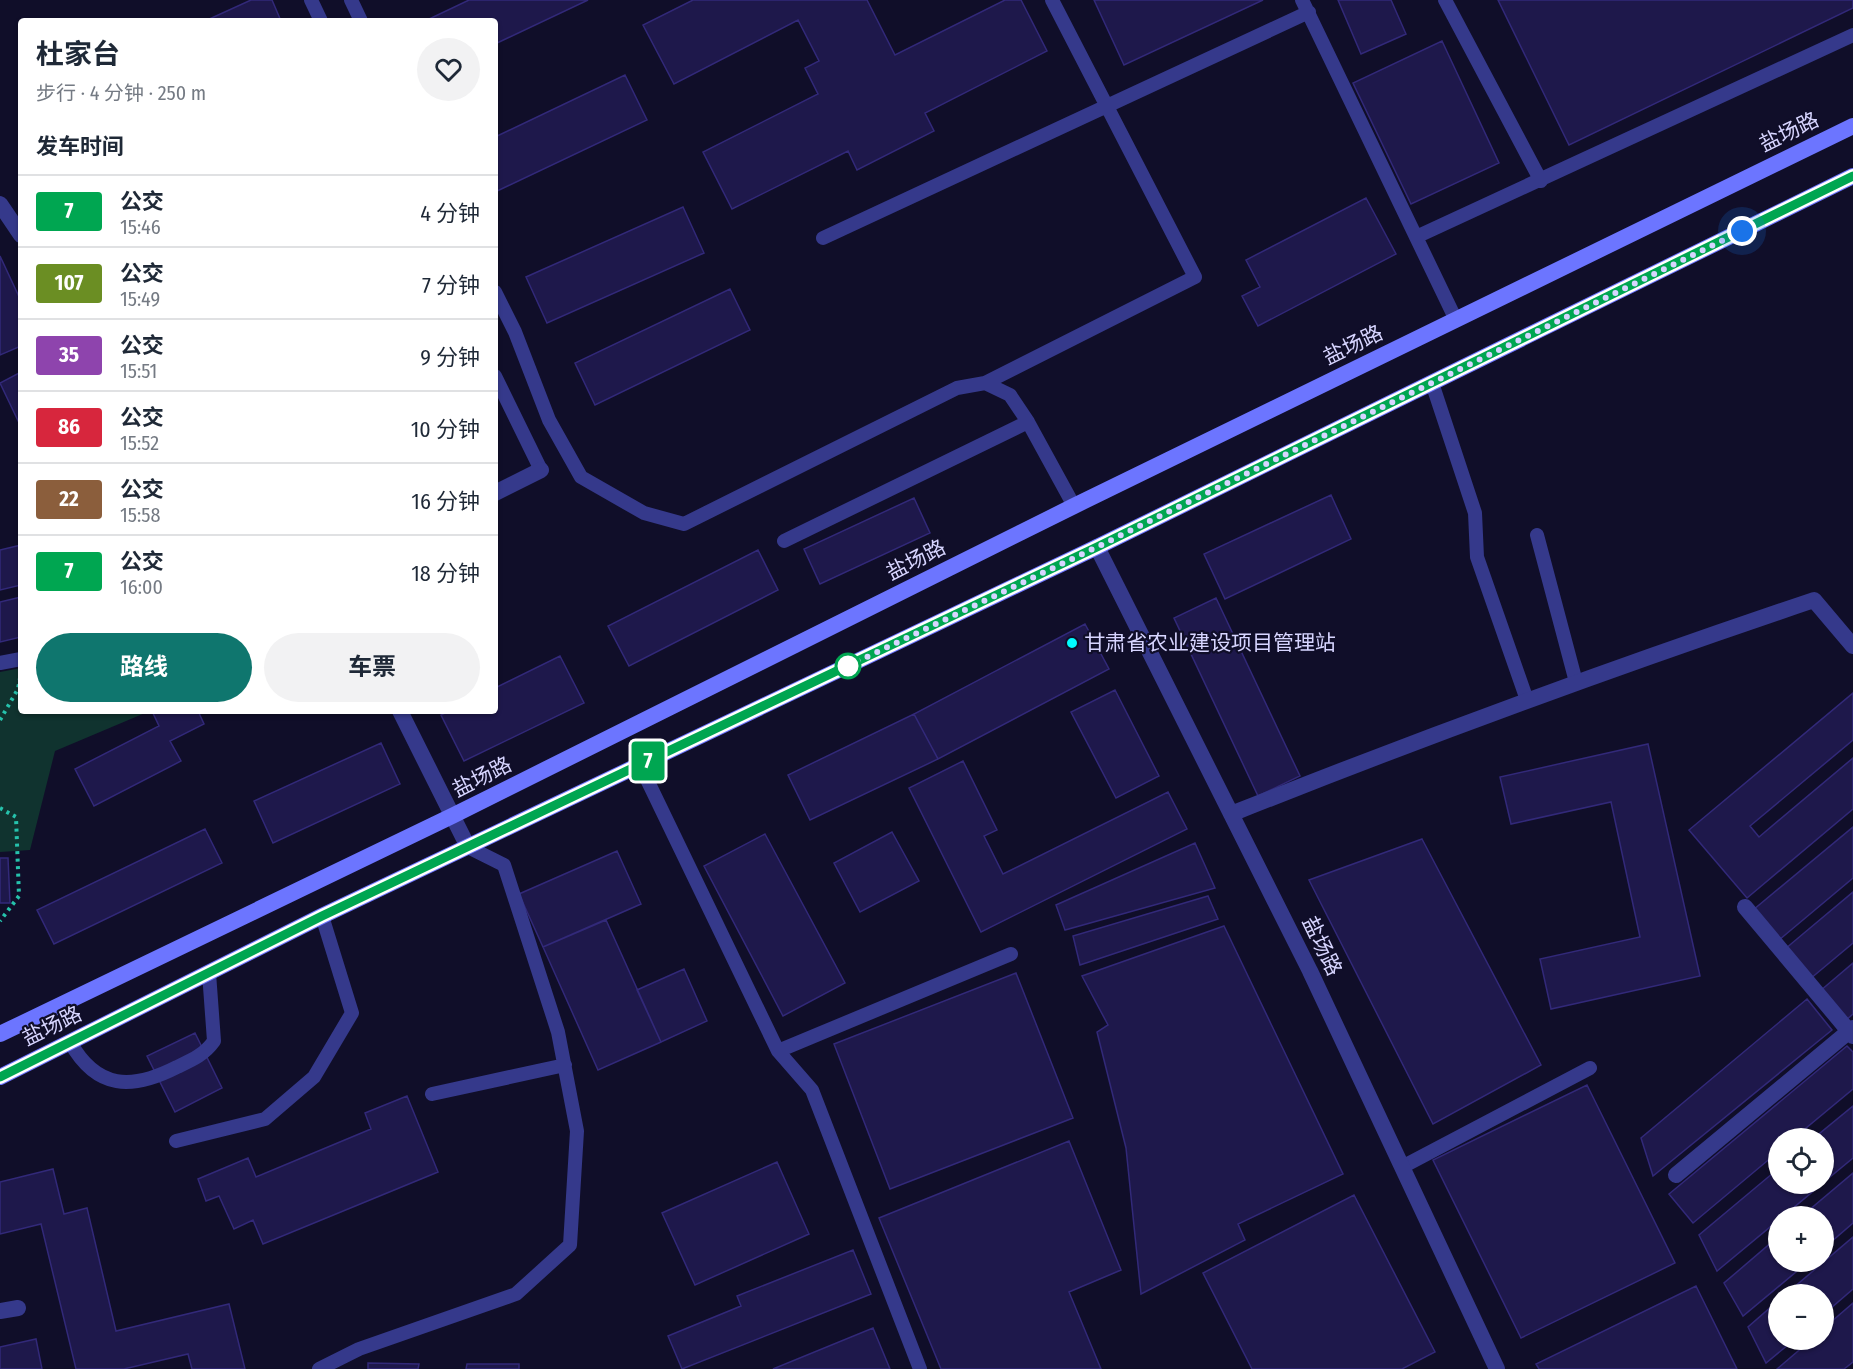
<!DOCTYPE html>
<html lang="zh">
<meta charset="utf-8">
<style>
:root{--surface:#fff;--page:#f2f2f3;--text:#1f2937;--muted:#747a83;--line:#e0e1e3;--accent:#0f766e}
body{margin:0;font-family:"Fira Sans Condensed","Noto Sans SC",sans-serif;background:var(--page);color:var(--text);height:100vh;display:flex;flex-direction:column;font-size:22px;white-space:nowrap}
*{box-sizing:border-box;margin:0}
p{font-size:20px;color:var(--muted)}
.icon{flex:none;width:33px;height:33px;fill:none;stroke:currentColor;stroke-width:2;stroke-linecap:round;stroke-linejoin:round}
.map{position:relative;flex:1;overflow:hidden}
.side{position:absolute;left:18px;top:18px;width:480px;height:696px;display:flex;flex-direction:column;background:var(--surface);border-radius:6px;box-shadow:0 2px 4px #0004}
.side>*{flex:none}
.badge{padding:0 12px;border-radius:4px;font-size:21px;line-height:39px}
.controls{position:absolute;left:1768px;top:1128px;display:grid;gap:12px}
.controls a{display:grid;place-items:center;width:66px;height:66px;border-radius:50%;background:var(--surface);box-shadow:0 2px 4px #0004;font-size:30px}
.you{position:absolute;width:30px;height:30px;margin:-15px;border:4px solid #fff;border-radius:50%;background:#1a73e8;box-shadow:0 0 0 9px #1a73e833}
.map>.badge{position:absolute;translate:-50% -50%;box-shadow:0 0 0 3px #fff}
h2{padding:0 18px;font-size:22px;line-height:54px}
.round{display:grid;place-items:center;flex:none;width:63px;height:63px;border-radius:32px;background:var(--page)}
.overview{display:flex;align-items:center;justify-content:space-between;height:102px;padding:0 18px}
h1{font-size:28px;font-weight:700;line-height:45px}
.primary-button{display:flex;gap:12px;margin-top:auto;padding:12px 18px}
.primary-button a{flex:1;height:69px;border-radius:36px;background:var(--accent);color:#fff;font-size:24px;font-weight:700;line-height:69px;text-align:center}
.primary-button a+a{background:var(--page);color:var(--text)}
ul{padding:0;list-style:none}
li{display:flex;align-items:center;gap:18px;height:72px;padding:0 18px;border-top:2px solid var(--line)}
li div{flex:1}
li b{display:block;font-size:22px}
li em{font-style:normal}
li .badge{min-width:66px;font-weight:700;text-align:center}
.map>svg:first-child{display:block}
.green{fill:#10332f}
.building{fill:#1e184b;stroke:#322979;stroke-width:1.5}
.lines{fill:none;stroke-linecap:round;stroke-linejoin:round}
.path{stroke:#26c2ac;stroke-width:4;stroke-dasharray:3 4.5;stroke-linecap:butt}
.service{stroke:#35398b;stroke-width:14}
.minor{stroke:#35398b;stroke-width:16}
.secondary{stroke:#6c75ff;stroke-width:16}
.line-casing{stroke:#fff;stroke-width:14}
.line{stroke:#00a651;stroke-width:9}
.walk{stroke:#d7d5ff;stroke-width:6;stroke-dasharray:0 10.8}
.poi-dot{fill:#01fbff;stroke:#100e29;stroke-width:2}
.stop-dot{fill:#fff;stroke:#00a651;stroke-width:3}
.labels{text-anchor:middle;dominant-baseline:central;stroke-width:4.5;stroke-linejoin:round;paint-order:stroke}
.street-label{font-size:21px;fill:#d7d5ff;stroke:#100e29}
.poi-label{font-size:21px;fill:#d7d5ff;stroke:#100e29;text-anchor:start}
</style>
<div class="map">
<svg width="1853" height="1369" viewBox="0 0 1853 1369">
<rect width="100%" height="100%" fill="#100e29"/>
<path class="green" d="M21 668V711L145 713 55 751 30 850 0 852V672Z"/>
<path class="building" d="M251 0H272L281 21H205Z
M469 0H588L495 44V21H425Z
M693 0H867L895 55 1005 0H1021L1047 51 925 113 934 131 857 170 848 151 732 209 703 152 818 94 805 68 819 61 798 20 674 84 643 25Z
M1094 0H1263L1124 65Z
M1338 0H1391L1406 34 1361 54Z
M1498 0H1853V8L1569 145Z
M1442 41 1499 163 1411 204 1353 83Z
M625 75 647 120 495 192V137Z
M1366 198 1396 254 1258 326 1242 296 1260 287 1246 260Z
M683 207 704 253 547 323 526 277Z
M0 256 21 301V346L0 355Z
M730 289 750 330 595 405 575 363Z
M21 372V427L0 383Z
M1331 495 1351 539 1225 599 1204 554Z
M914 498 930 533 820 584 804 549Z
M21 545V585L0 590V550Z
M758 550 778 590 629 666 608 626Z
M21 597V637L0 642V602Z
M1216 598 1300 776 1258 796 1174 618Z
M1085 624 1109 669 938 759 914 714Z
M560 656 584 703 464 761 441 715 449 711H495V688Z
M1115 690 1159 776 1116 798 1071 712Z
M1853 693V740L1750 826 1759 837 1853 758V809L1747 898 1689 830Z
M152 711H198L204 724 170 741 181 761 94 806 75 769 159 726Z
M914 714 938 759 810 820 788 775Z
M381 743 400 784 273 843 254 801Z
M1648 744 1700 976 1551 1009 1540 959 1640 937 1611 802 1511 824 1500 777Z
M963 761 997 830 984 836 1003 874 1168 792 1187 829 981 932 909 788Z
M1853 827V878L1779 940 1753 910Z
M205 829 222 863 54 944 37 910Z
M892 832 919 881 860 912 834 863Z
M765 834 845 983 783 1016 704 866Z
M1422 839 1541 1065 1433 1124 1309 880Z
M1195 843 1215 888 1065 930 1056 905Z
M617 851 641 904 543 947 519 894Z
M0 858H8L10 903H0Z
M1853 892V943L1810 979 1785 949Z
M1208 896 1218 919 1080 965 1073 936Z
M606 920 661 1042 598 1070 543 947Z
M1224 926 1343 1174 1238 1224 1245 1240 1141 1294 1126 1148 1097 1032 1108 1025 1082 976Z
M1853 963V1014L1845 1021 1820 991Z
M684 969 707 1021 661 1042 637 990Z
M1016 973 1073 1118 890 1189 834 1044Z
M1807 999 1832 1030 1653 1176 1641 1138Z
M195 1033 222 1088 175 1112 147 1056Z
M1847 1046 1853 1052V1089L1794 1138H1779V1151L1693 1223 1669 1194Z
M1587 1085 1675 1263 1521 1338 1433 1160Z
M407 1096 438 1172 263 1244 253 1220 234 1229 219 1196 206 1201 198 1179 248 1158 256 1177 371 1129 365 1113Z
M1853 1106V1158L1824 1182V1138H1814Z
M1069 1141 1121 1270 1069 1292 1101 1369H941L879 1218Z
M777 1162 809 1234 695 1285 662 1213Z
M1779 1168V1184H1822L1717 1271 1699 1235Z
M53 1169 64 1214 87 1208 116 1331 229 1304 245 1369H192L188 1354 124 1369H76L41 1224 0 1234V1182Z
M1853 1173V1223L1824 1248V1216H1802Z
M1354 1195 1435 1352 1402 1369H1252L1203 1273Z
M1779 1236V1262H1808L1743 1316 1724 1283Z
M1853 1237V1289L1824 1314V1294H1786Z
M853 1250 871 1294 682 1369 668 1336 741 1306 737 1296Z
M1696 1286 1737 1369H1539L1536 1364Z
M1779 1300V1340H1794L1766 1363 1748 1327Z
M1853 1303V1362L1844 1369H1777L1811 1340H1824V1328Z
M873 1328 890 1369H773Z
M36 1339 42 1369H0V1347Z
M368 1363 419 1364 418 1369H368Z
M467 1364H519V1369H466Z"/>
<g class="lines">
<path class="path" d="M0 720 18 689 20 678
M0 808 16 817 19 896 0 921"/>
<path class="service" d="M311 0 321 21
M351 0 361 21
M1302 0 1456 320
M1445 0 1541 181
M1416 237 1853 35
M823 238 1309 12
M495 292 515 332 549 420 581 477 644 513 684 524 957 388 985 383 1010 395 1028 422
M495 376 541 470
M985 383 1195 277 1052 0
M1432 383 1475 513 1477 557 1527 700
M1537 535 1576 682
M784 541 1028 422 1074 506
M0 663 21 659
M640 765 778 1051 812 1090 920 1369
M70 1042C97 1090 132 1090 177 1067 192 1060 204 1055 214 1041L209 973
M778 1051 1011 954
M432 1094 565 1065
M176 1141 265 1119 314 1077 352 1013 322 916
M1402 1167 1590 1068
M319 1369 359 1349 516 1294 570 1245 577 1131 558 1032 504 865 468 847"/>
<path class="minor" d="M0 204 21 235
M495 493 541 470
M1097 547 1310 971 1497 1369
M400 711 468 847
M1231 814C1424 737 1618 666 1814 600L1853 646
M1745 907 1853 1036
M1676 1175 1853 1028
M0 1311 18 1308"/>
<path class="secondary" d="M0 1034 452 816 1074 506 1853 126
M0 1077 322 916 1097 547 1853 176"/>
</g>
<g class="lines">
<g class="line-casing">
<path id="line" d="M0 1077 322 916 1097 547 1853 176"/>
</g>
<use href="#line" class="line"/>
<path class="walk" d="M848 666 1097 547 1742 231"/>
</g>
<circle class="poi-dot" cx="1072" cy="643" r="6"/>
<circle class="stop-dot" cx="848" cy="666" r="12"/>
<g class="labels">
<g class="street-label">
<text transform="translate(1789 132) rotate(-26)">盐场路</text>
<text transform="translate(1353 345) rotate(-26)">盐场路</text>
<text transform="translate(916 560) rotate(-27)">盐场路</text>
<text transform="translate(482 777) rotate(-27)">盐场路</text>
<text transform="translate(1322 946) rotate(64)">盐场路</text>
<text transform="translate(52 1026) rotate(-26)">盐场路</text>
</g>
<g class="poi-label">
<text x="1084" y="643">甘肃省农业建设项目管理站</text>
</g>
</g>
</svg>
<div class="controls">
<a><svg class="icon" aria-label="locate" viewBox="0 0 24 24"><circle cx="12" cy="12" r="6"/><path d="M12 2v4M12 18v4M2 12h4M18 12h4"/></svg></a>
<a>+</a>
<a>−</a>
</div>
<div class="you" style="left:1742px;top:231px"></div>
<b class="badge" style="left:648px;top:761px;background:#00a651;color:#fff">7</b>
<section class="side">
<div class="overview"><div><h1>杜家台</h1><p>步行 · 4 分钟 · 250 m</p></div><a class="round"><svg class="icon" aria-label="heart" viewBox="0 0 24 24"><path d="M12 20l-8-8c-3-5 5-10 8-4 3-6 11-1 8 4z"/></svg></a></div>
<h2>发车时间</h2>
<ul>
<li><span class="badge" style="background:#00a651;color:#fff">7</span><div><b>公交</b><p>15:46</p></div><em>4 分钟</em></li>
<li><span class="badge" style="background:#6b8e23;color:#fff">107</span><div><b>公交</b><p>15:49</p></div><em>7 分钟</em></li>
<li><span class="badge" style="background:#8e44ad;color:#fff">35</span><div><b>公交</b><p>15:51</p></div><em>9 分钟</em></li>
<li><span class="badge" style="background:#d7263d;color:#fff">86</span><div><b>公交</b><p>15:52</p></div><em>10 分钟</em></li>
<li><span class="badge" style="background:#8b5e3c;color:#fff">22</span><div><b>公交</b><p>15:58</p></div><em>16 分钟</em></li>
<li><span class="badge" style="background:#00a651;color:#fff">7</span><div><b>公交</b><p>16:00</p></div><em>18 分钟</em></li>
</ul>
<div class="primary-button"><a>路线</a><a>车票</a></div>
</section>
</div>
